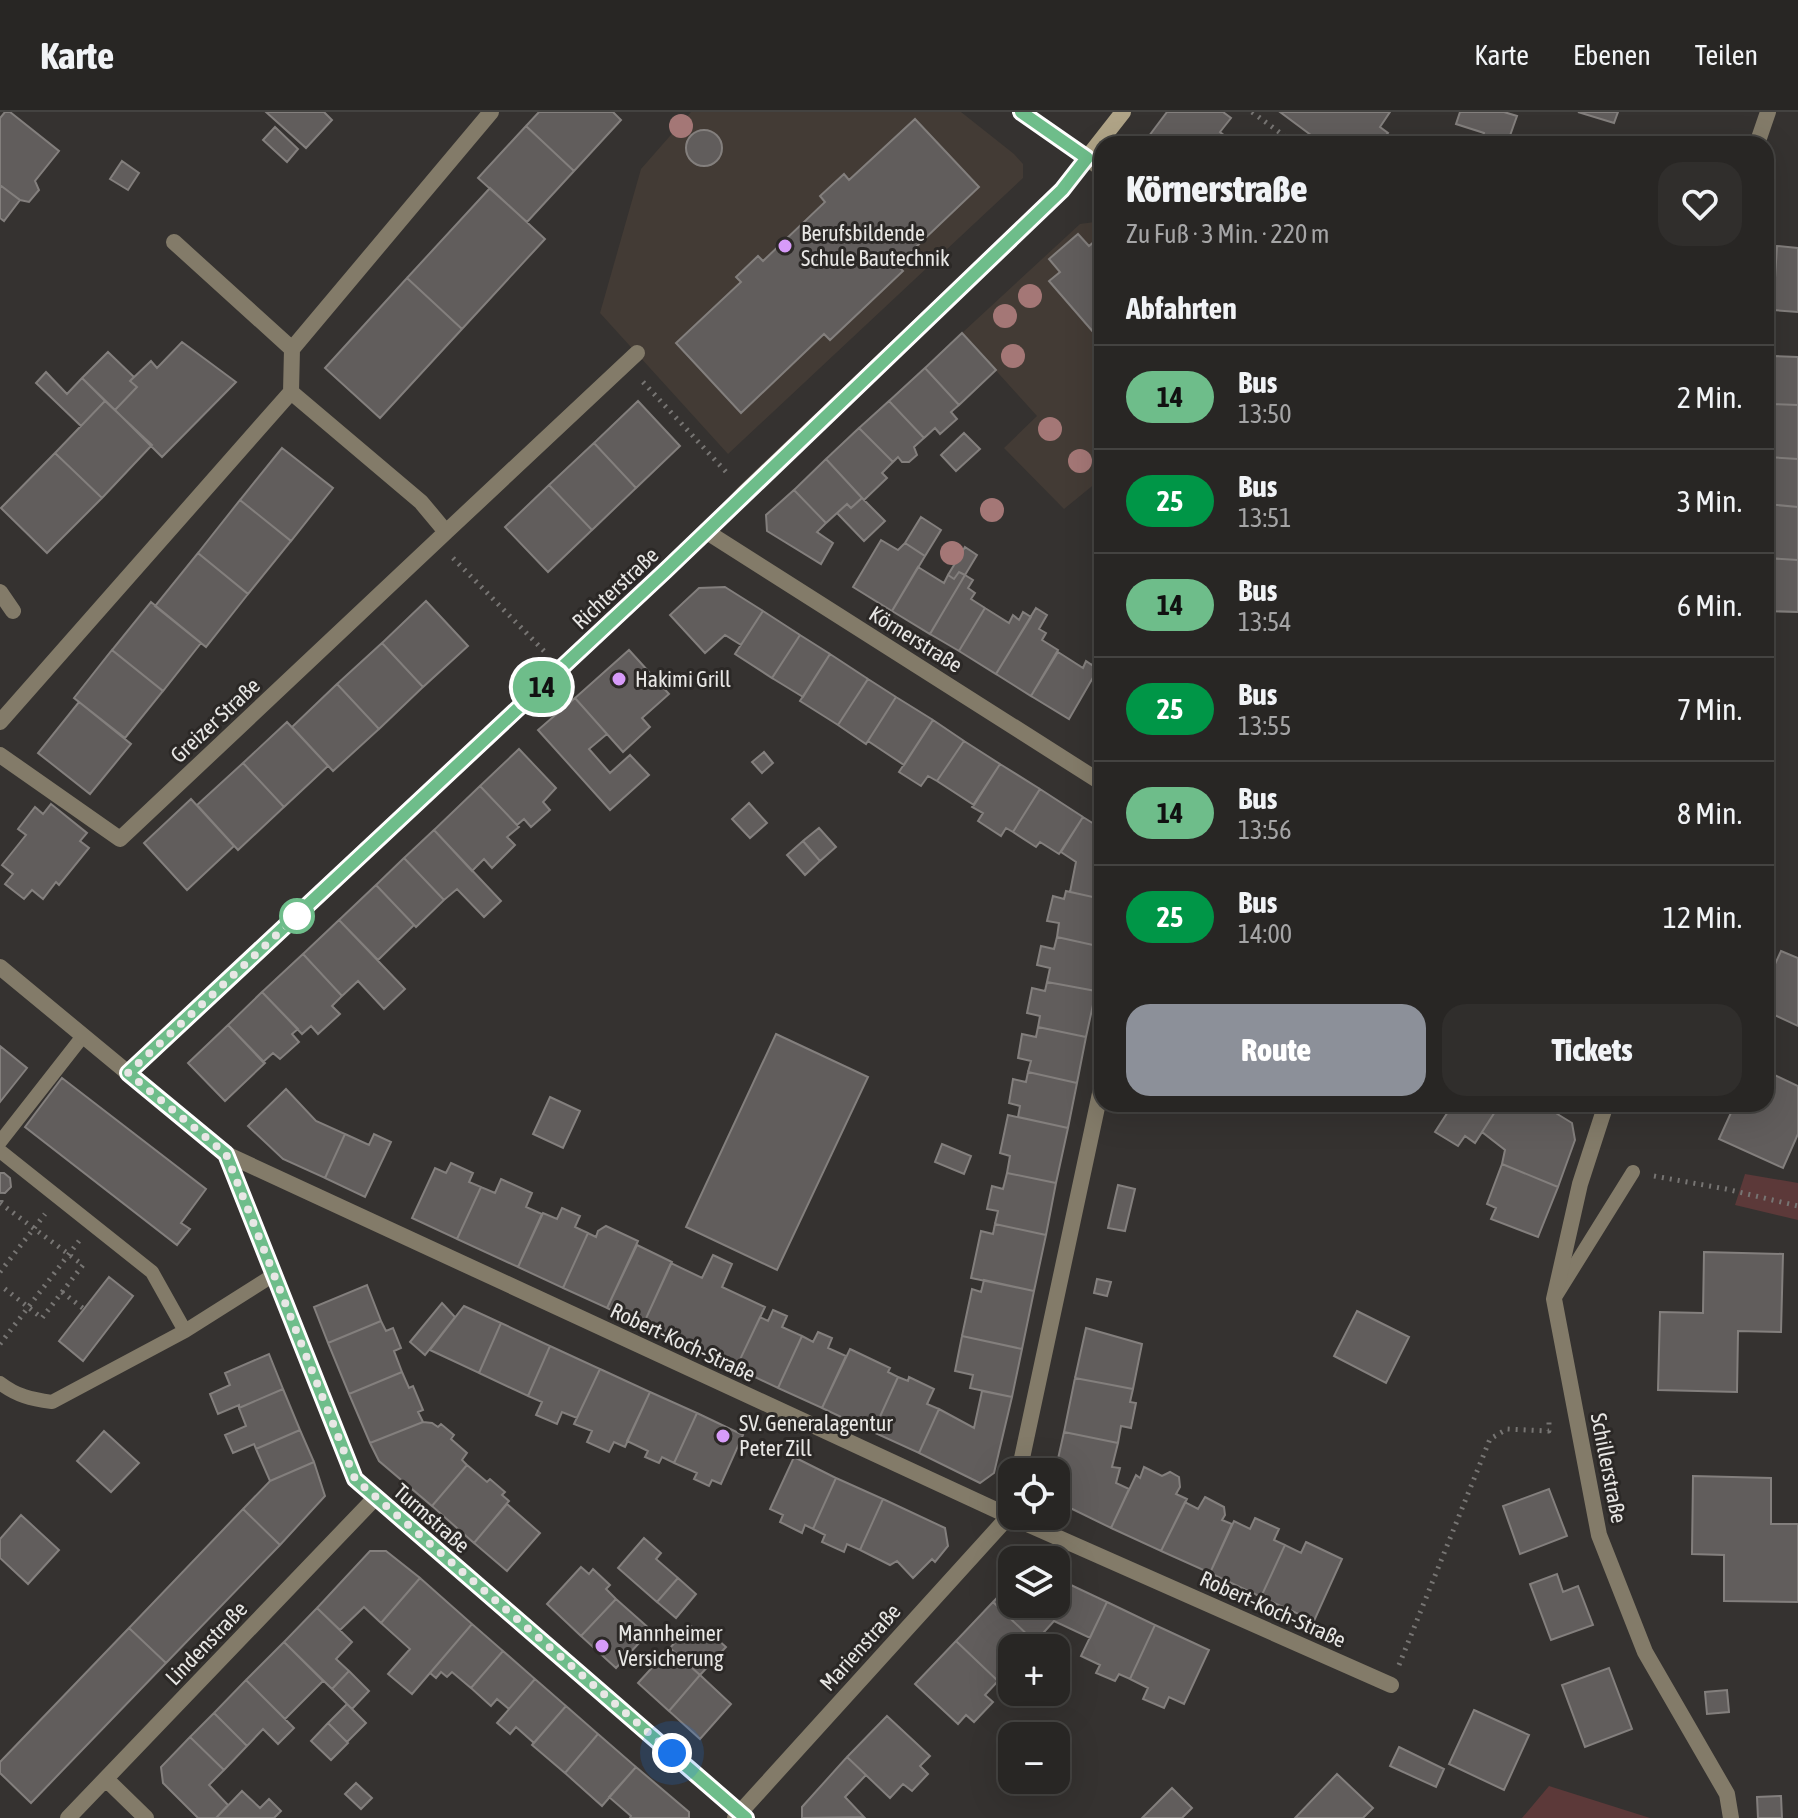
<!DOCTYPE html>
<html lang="de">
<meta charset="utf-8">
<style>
:root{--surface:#282624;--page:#302e2c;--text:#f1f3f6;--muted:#a5a5a6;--line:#444341;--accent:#8c9099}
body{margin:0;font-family:"Asap Condensed",sans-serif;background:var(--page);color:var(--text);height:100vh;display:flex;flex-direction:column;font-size:30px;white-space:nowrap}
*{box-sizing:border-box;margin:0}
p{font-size:26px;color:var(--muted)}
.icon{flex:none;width:44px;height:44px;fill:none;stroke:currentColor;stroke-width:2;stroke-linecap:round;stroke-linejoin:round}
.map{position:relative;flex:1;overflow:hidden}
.panel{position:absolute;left:1094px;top:24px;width:680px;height:976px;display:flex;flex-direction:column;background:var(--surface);border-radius:24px;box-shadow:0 8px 32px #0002,0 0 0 2px var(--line)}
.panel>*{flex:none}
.badge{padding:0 16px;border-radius:26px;font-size:28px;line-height:52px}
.tools{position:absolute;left:998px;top:1346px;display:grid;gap:16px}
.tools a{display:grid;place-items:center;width:72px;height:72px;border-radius:16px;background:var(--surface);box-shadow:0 8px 32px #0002,0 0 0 2px var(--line);font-size:40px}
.you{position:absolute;width:40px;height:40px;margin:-20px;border:6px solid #fff;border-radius:50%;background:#1a73e8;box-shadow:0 0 0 12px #1a73e833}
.map>.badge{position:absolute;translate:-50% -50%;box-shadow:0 0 0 4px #fff}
h2{padding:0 32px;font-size:30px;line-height:72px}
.round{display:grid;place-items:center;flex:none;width:84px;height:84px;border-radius:24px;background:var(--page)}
.headline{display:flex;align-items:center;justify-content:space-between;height:136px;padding:0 32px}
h1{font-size:38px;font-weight:800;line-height:60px}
.cta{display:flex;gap:16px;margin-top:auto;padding:16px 32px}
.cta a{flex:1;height:92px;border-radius:24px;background:var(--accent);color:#fff;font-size:32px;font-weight:800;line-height:92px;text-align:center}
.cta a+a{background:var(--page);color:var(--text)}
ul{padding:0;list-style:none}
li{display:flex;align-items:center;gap:24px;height:104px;padding:0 32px;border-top:2px solid var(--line)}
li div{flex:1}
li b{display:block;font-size:30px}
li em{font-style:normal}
li .badge{min-width:88px;font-weight:700;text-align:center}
header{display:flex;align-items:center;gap:48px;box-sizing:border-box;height:112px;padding:0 40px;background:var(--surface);border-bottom:2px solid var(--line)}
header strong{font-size:38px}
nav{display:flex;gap:44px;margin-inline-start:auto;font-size:28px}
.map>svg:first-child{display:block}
.built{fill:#433b35}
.green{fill:#5c3939}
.building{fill:#615d5c;stroke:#837f7d;stroke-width:2}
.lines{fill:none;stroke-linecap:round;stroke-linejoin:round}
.path{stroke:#777573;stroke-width:5;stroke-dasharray:2 6;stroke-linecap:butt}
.lane{stroke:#837b69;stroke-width:14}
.street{stroke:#837b69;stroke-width:16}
.secondary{stroke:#b0a487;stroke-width:16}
.tree{fill:#a47776}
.line-casing{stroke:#fff;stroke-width:18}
.line{stroke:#6ebd8a;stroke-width:12}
.walk{stroke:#e8e7e5;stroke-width:8;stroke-dasharray:0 14.4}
.poi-dot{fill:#d79bf9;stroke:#2b2826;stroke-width:3}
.stop-dot{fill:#fff;stroke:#6ebd8a;stroke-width:4}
.labels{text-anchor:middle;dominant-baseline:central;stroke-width:6;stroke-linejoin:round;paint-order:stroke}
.poi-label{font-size:22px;fill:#e8e7e5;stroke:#2b2826;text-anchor:start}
.street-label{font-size:22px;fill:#e8e7e5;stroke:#2b2826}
</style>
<header>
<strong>Karte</strong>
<nav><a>Karte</a><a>Ebenen</a><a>Teilen</a></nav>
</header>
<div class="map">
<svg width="1798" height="1706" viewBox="0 0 1798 1706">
<rect width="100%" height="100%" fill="#353230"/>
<path class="built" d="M691 0H961L1014 42 1023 52V66L728 342 600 201 641 57Z
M1102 109V366L1064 397 1004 336 1037 304 962 221 1080 112Z"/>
<path class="green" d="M1745 1062 1798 1071V1108L1735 1093Z
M1549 1674 1650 1706H1522Z"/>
<path class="building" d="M5 0H10L59 39 35 69 39 78 29 90 20 88 0 73V6Z
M266 0H324L332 8 306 36Z
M539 0H613L621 8 574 59 526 14Z
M1167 0H1223L1231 6 1220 20 1235 32H1143Z
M1280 0H1390L1380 15 1388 21 1379 32H1323Z
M1460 0H1504L1517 4 1507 32H1481L1484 21 1456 12Z
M1578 0H1618L1614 11Z
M915 7 979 75 897 153 903 159 830 228 824 222 741 301 676 231 741 170 736 165 758 144 763 149 825 90 820 84 844 62 849 68Z
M526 14 574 59 527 110 478 66Z
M275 15 298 37 287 50 263 28Z
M686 36a18 18 0 1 1 36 0a18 18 0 1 1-36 0Z
M122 49 139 61 128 78 110 67Z
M0 73 20 88 4 109 0 106Z
M490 76 545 127 462 217 407 166Z
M1078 122 1089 134 1102 123 1101 229 1049 169 1060 160 1049 147Z
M1777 134 1798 136V200L1773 198Z
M407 166 462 217 380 306 325 256Z
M962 221 996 258 959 293 925 256Z
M182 230 236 270 162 345 115 298 137 275 130 269 151 249 157 256Z
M108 240 134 265 130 269 137 275 115 298 82 266Z
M1774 244 1798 245V293L1772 292Z
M925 256 959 293 951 300 957 307 940 322 935 316 924 326 889 289Z
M46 260 67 282 82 266 105 289 81 314 36 271Z
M105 289 152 333 102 386 55 341Z
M638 289 680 334 636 376 594 331Z
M889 289 924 326 914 335 917 343 909 350H902L898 345 893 350 859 316Z
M1772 292 1798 293V347L1768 345Z
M859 316 893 350 882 361 887 366 864 388 826 347Z
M964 321 980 337 956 359 941 343Z
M594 331 636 376 592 418 549 373Z
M282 336 333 376 291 429 240 388Z
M55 341 102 386 47 441 1 396Z
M1768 345 1798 347V395L1766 392Z
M826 347 862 386 851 396 847 392 826 411 794 378Z
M549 373 592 418 548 460 505 415Z
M794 378 826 411 817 420 833 431 821 452 767 419 766 403Z
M862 386 885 409 864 429 837 401 847 392 851 396Z
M240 388 291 429 248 482 198 441Z
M1766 392 1798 395V448L1766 446Z
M921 405 941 418 925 444 905 431Z
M881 428 898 438 905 431 925 444 892 499 853 475Z
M965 435 977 443 965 463 959 460 954 467 948 463Z
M198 441 248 482 206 535 155 494Z
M1766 446 1798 448V500L1766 499Z
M918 455 944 471 948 463 954 467 959 460 965 463 930 522 892 499Z
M965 463 973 468 968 476 975 481 971 487 985 496 959 539 930 522Z
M725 475 763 499 741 533 725 523 705 541 670 503 699 476Z
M426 489 468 534 423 575 382 531Z
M151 490 201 531 163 579 112 538Z
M985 496 1009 511 1013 503 1019 508 1023 500 1031 505 996 562 959 539Z
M1036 496 1047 503 1039 517 1046 521 1042 528 1058 538 1031 584 996 562Z
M763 499 800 523 772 566 735 542Z
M800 523 830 542 803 585 772 566Z
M382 531 423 575 379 617 337 572Z
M112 538 163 579 125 626 74 586Z
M629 538 669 582 642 606 650 615 623 640 575 586Z
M1058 540 1083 556 1086 549 1092 553 1096 547 1102 550 1069 607 1031 584Z
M830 542 868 567 838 613 800 589Z
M868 567 896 585 866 632 838 613Z
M337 572 379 617 333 659 292 615Z
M896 585 933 608 904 653 868 629Z
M575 586 607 622 589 637 610 661 630 643 649 663 610 698 538 618Z
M79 590 131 632 90 682 38 641Z
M933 608 964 629 937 669 928 664 921 674 899 660Z
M287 610 328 654 284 695 243 651Z
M964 629 1000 652 974 693 937 669Z
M519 637 556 676 543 690 550 698 531 715 524 707 517 713 480 674Z
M764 640 773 651 762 661 752 650Z
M243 651 284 695 238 738 197 693Z
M1000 652 1040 677 1013 720 1006 716 1001 724 978 709 983 701 972 695Z
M480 674 519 715 507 725 515 733 492 756 484 747 472 759 434 718Z
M1040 677 1083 705 1059 742 1040 730 1036 735 1013 720Z
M191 687 234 734 187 778 144 731Z
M749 691 767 711 750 726 732 707Z
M51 692 87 721 80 729 89 736 59 773 56 770 43 787 32 778 24 787 5 772 13 762 2 753 26 723 18 717 35 695 43 702Z
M1083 705 1102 717V787L1070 780 1076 750 1061 740Z
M819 716 836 735 820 749 803 729Z
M434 718 501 789 484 805 457 777 444 788 404 746Z
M803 729 820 749 805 763 787 743Z
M404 746 444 788 416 815 376 773Z
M376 773 414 813 378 848 339 808Z
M1066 779 1102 787V835L1057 825 1059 811 1047 809 1053 784 1064 787Z
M339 808 405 877 384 897 358 869 342 884 303 842Z
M1057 825 1102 835V850L1096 879 1047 870 1050 856 1037 853 1041 834 1054 837Z
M1781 839 1798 846V914L1766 899V872Z
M303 842 342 884 332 894 340 902 318 922 311 914 302 922 262 880Z
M1047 870 1096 879 1086 925 1038 915 1040 904 1027 901 1032 876 1045 879Z
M262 880 298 917 292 922 299 930 280 947 273 941 263 950 228 913Z
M228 913 265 951 225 989 188 951Z
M1038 915 1086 925 1077 971 1028 960 1031 949 1018 946 1022 922 1036 925Z
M776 922 868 965 777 1158 686 1115Z
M0 934 27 956 0 990Z
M1766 959 1798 974V1022L1783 1056 1719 1027 1735 992H1766Z
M1028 960 1077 971 1068 1016 1018 1005 1020 994 1009 991 1013 967 1026 970Z
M62 966 206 1077 181 1111 190 1117 177 1133 25 1015Z
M286 977 316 1009 345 1022 325 1066 283 1047 248 1014Z
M550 985 580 999 563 1036 533 1022Z
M1453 992H1500L1475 1031 1465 1024 1458 1034 1435 1020Z
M1500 992H1541L1572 1011 1575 1028 1558 1075 1502 1052 1505 1038 1482 1020Z
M1008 1003 1068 1016 1056 1071 1007 1061 1010 1044 1000 1041Z
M345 1022 369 1033 374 1022 391 1030 365 1085 325 1066Z
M942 1032 971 1044 964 1062 935 1050Z
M451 1051 473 1061 469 1070 481 1075 457 1127 412 1106 435 1056 446 1061Z
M1502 1052 1558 1075 1538 1125 1491 1107 1496 1096 1487 1092Z
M0 1061H4L10 1066 11 1075 5 1081H0Z
M1007 1061 1056 1071 1046 1123 995 1112 998 1099 987 1097 992 1074 1003 1077Z
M501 1067 532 1081 526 1095 542 1102 518 1155 457 1127 481 1075 495 1081Z
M1118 1073 1135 1077 1125 1119 1108 1116Z
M562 1096 580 1104 575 1115 588 1121 563 1176 518 1155 543 1101 557 1107Z
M995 1112 1046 1123 1034 1179 971 1166 981 1119 993 1122Z
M606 1114 638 1129 607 1196 563 1176 588 1121 596 1125 598 1119Z
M637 1133 672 1150 643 1213 607 1196Z
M1704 1140 1783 1142 1781 1220 1738 1219 1737 1280 1658 1278 1660 1200 1703 1201Z
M713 1143 732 1152 722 1175 765 1195 736 1256 643 1213 671 1151 702 1166Z
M109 1165 133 1184 83 1249 59 1229Z
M1097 1167 1111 1170 1107 1184 1094 1181Z
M984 1168 1034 1179 1022 1237 962 1224 972 1177 981 1180Z
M367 1173 381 1209 328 1231 314 1195Z
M442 1191 455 1205 425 1243 410 1230Z
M464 1194 501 1211 479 1261 430 1238Z
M773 1198 787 1204 782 1215 802 1224 778 1276 736 1256 760 1205 768 1209Z
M1357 1199 1409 1225 1386 1271 1334 1244Z
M381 1209 386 1219 393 1216 401 1236 394 1239 402 1260 349 1282 328 1231Z
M501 1211 550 1234 528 1284 479 1261Z
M1086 1216 1142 1232 1133 1277 1075 1266Z
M818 1220 832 1226 828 1236 846 1244 822 1296 778 1276 802 1224 813 1230Z
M962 1224 1022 1237 1012 1285 970 1276 973 1263 955 1259Z
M550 1234 600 1257 577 1306 562 1300 557 1312 536 1303 542 1290 528 1284Z
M850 1237 890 1256 888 1260 898 1265 873 1320 822 1296Z
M269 1242 283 1277 239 1296V1293L218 1302 210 1282 230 1273 225 1261Z
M600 1257 650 1280 625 1335 614 1330 609 1340 587 1330 592 1319 574 1312Z
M402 1260 409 1276 413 1274 423 1298 418 1300 423 1310 370 1331 349 1282Z
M898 1265 908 1269 909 1265 934 1277 927 1292 939 1297 919 1341 873 1320Z
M1075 1266 1133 1277 1130 1290 1136 1291 1131 1316 1121 1314 1118 1331 1064 1320Z
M283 1277 300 1318 256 1337 254 1332 233 1341 225 1323 246 1314 239 1296Z
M982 1279 1012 1285 994 1361 980 1371 919 1341 939 1297 974 1316Z
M650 1280 697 1301 674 1351 662 1345 659 1351 645 1345 648 1339 627 1329Z
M697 1301 743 1323 721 1372 712 1368 709 1374 694 1367 697 1361 674 1351Z
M423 1310 432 1311 438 1315 441 1312 454 1323 451 1327 467 1341 462 1348 467 1353 432 1394 379 1349 370 1331Z
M300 1318 314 1350 270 1369 256 1337Z
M104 1319 139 1351 111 1380 77 1349Z
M1064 1320 1118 1331 1112 1355 1120 1356 1116 1371 1129 1377 1111 1416 1056 1389 1055 1360Z
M794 1345 836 1366 813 1417 805 1413 802 1421 780 1410 783 1403 770 1397Z
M314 1350 325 1384 280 1433 243 1397 270 1369Z
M467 1353 487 1370 490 1367 505 1380 502 1383 509 1389 474 1431 432 1394Z
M1144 1355 1162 1364 1170 1360 1179 1365 1180 1375 1176 1382 1187 1387 1161 1439 1111 1416 1136 1363 1140 1366Z
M1693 1364 1771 1366V1412H1798V1490L1724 1489V1443L1692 1442Z
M836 1366 883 1387 860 1438 847 1432 844 1440 822 1430 825 1423 813 1417Z
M1549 1377 1567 1424 1520 1442 1503 1394Z
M1205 1385 1224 1395 1225 1403 1222 1408 1232 1412 1210 1461 1161 1439 1185 1390 1198 1397Z
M883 1387 945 1416 948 1434 935 1450 932 1447 913 1466 897 1449 890 1453 860 1438Z
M507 1392 540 1421 507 1459 474 1431Z
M243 1397 280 1433 166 1551 129 1516Z
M21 1403 59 1438 28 1472 0 1446V1427Z
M1255 1406 1279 1417 1274 1428 1285 1433 1261 1485 1210 1461 1234 1409 1250 1417Z
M644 1426 661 1441 656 1447 678 1466 657 1490 618 1456Z
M1306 1430 1342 1447 1314 1509 1261 1485 1285 1433 1301 1441Z
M370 1439H386L420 1466 381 1511 364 1495 340 1518 317 1496Z
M581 1455 589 1462 593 1457 610 1473 606 1477 616 1487 581 1524 547 1492Z
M1557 1462 1563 1480 1578 1474 1593 1513 1551 1528 1530 1472Z
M420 1466 472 1512 412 1582 388 1562 410 1537 381 1511Z
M678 1466 696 1482 676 1506 657 1490Z
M1056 1466 1107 1490 1090 1526 1054 1509 1035 1530 993 1490 1012 1470V1492H1056Z
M616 1487 651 1518 616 1556 581 1524Z
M993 1490 1035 1530 1030 1536H1012V1568L1005 1562 998 1569 956 1529Z
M1107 1490 1155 1513 1130 1567 1119 1562 1115 1569 1096 1561 1100 1553 1081 1544Z
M317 1496 352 1530 336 1547 349 1559 332 1577 284 1530Z
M472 1512 503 1539 471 1576 452 1560 447 1565 441 1560 436 1566 430 1561Z
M690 1513 703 1525 708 1519 726 1535 700 1563 670 1536Z
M1155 1513 1209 1538 1184 1592 1169 1585 1164 1596 1143 1587 1148 1576 1130 1567Z
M129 1516 166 1551 31 1691 0 1661V1650Z
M956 1529 998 1569 985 1583 993 1590 974 1610 966 1603 958 1612 915 1572Z
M284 1530 323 1569 285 1607 246 1568Z
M670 1536 700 1563 669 1599 638 1571Z
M503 1539 535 1567 509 1597 497 1587 491 1594 471 1576Z
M1609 1556 1632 1617 1585 1635 1562 1573Z
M349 1559 369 1579 352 1597 332 1577Z
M700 1563 731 1592 700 1627 669 1599Z
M535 1567 566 1594 534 1631 516 1615 510 1622 497 1611Z
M246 1568 294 1616 278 1632 263 1617 247 1634 214 1601Z
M1727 1578 1729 1600 1707 1602 1705 1580Z
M347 1592 366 1611 347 1630 328 1611Z
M566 1594 598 1622 565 1661 532 1633Z
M1474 1598 1529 1623 1504 1678 1449 1652Z
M214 1601 247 1634 224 1658 190 1625Z
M887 1604 930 1644 920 1654 928 1662 912 1679 903 1672 890 1686 847 1645Z
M328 1611 348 1631 331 1648 311 1629Z
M598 1622 636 1655 602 1694 565 1661Z
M190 1625 224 1658 209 1673 228 1693 216 1706H198L163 1671 161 1655Z
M1399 1635 1444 1657 1436 1675 1390 1654Z
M847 1645 866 1663 845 1685 864 1705 802 1706V1695Z
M636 1655 689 1700V1706H630L631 1704 609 1685Z
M1337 1662 1373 1696 1363 1706H1295Z
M356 1671 372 1686 361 1697 345 1682Z
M1172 1676 1192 1696 1182 1706H1142Z
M242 1679 260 1696 269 1687 281 1699 274 1706H216Z
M1781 1684 1782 1706H1758L1757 1685Z"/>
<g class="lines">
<path class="path" d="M1252 0 1295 32
M643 270 728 362
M453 446 544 539
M1654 1064 1726 1077 1798 1094
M1 1090V1081
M0 1091 83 1153 42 1206 0 1173
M0 1160 45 1102
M62 1180 84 1197
M0 1232 79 1129
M1399 1553 1490 1327 1507 1317 1549 1319V1307"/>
<path class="lane" d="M0 1030 83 924
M0 1039 152 1160 185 1219
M1557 1182 1633 1060
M0 1271C17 1284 31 1287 52 1290L185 1219 272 1164"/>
<path class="street" d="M1757 32 1768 0
M174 130 292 237
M446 420 637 241
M707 420 1102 671
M0 480 13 499
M0 610 291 280 292 237 491 0
M0 643 120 727 446 420 421 390 291 280
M0 855 226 1042 1009 1404 1391 1573
M128 961 707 420 745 380 1062 78 1087 46 1102 57
M1606 992 1580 1072 1554 1187 1599 1423 1645 1540 1727 1682 1731 1706
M226 1042 355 1367 746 1706
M1019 1360 1102 972
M106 1667 146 1706
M68 1706 375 1386
M735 1706 1009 1404 1012 1391"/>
<path class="secondary" d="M1021 0 1087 46 1123 0"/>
</g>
<g class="tree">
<circle cx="681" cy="14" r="12"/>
<circle cx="1030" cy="184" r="12"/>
<circle cx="1005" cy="204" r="12"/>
<circle cx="1013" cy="244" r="12"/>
<circle cx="1050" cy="317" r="12"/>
<circle cx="1080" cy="349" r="12"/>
<circle cx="992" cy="398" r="12"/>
<circle cx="952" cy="441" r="12"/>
</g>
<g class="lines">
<g class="line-casing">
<path id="line" d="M746 1706 355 1367 226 1042 128 961 665 459 1062 78 1087 46 1021 0"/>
</g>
<use href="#line" class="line"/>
<path class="walk" d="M297 804 128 961 226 1042 355 1367 672 1641"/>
</g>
<g class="poi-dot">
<circle cx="785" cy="134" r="8"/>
<circle cx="619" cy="567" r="8"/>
<circle cx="723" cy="1324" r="8"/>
<circle cx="602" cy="1534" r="8"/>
</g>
<circle class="stop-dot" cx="297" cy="804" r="16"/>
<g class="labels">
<g class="poi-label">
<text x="801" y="121">Berufsbildende<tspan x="801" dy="25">Schule Bautechnik</tspan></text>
<text x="635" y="567">Hakimi Grill</text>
<text x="739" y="1311">SV. Generalagentur<tspan x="739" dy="25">Peter Zill</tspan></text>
<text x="618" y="1521">Mannheimer<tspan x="618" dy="25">Versicherung</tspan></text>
</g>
<g class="street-label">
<text transform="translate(615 476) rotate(-43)">Richterstraße</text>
<text transform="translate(916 527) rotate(32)">Körnerstraße</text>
<text transform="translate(215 608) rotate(-43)">Greizer Straße</text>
<text transform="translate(683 1230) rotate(25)">Robert-Koch-Straße</text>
<text transform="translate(1609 1356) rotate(79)">Schillerstraße</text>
<text transform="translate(432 1406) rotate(41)">Turmstraße</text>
<text transform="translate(1273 1497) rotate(24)">Robert-Koch-Straße</text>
<text transform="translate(206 1531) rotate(-46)">Lindenstraße</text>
<text transform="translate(860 1535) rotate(-48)">Marienstraße</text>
</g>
</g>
</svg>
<div class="tools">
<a><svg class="icon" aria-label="locate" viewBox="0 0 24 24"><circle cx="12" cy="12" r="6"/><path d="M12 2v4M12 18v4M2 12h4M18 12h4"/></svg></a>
<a><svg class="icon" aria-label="layers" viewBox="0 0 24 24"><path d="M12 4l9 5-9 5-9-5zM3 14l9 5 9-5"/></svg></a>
<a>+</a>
<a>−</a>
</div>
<div class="you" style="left:672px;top:1641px"></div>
<b class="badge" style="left:542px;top:575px;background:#6ebd8a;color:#111">14</b>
<section class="panel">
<div class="headline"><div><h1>Körnerstraße</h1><p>Zu Fuß · 3 Min. · 220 m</p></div><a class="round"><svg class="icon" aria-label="heart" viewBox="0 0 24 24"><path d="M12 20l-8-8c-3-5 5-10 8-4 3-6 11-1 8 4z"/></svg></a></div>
<h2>Abfahrten</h2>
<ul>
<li><span class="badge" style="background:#6ebd8a;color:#111">14</span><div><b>Bus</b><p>13:50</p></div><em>2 Min.</em></li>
<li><span class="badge" style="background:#009647;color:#fff">25</span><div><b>Bus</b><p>13:51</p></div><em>3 Min.</em></li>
<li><span class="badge" style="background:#6ebd8a;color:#111">14</span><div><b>Bus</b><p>13:54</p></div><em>6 Min.</em></li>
<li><span class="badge" style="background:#009647;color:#fff">25</span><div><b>Bus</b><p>13:55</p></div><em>7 Min.</em></li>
<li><span class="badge" style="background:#6ebd8a;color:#111">14</span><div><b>Bus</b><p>13:56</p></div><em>8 Min.</em></li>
<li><span class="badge" style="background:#009647;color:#fff">25</span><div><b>Bus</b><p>14:00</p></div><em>12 Min.</em></li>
</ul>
<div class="cta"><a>Route</a><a>Tickets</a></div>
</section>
</div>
